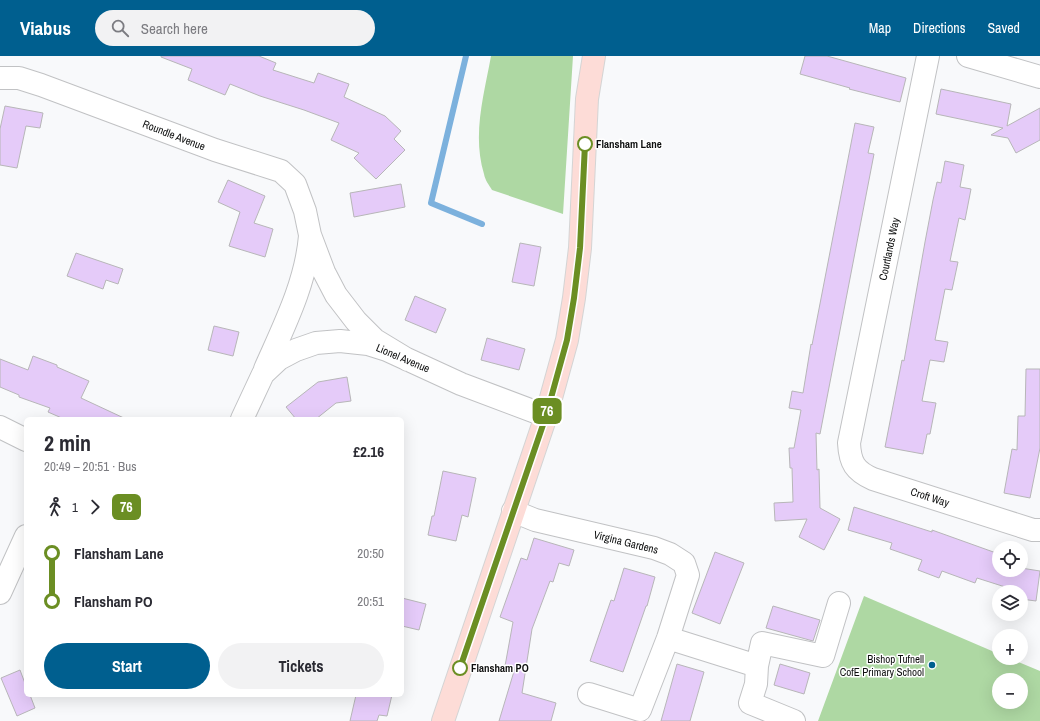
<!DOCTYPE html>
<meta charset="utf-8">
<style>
:root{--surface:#fff;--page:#f2f2f3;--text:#2b2b33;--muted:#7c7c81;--accent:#005f8f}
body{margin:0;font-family:"Archivo Narrow",sans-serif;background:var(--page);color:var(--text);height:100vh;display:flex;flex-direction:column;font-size:15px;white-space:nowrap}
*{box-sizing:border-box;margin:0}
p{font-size:13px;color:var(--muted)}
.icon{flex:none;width:22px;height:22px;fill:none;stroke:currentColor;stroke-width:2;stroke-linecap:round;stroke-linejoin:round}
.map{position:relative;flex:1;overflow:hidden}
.details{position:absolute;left:24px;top:361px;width:380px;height:280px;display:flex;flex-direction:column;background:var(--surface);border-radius:6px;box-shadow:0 4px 16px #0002}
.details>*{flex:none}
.badge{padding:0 8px;border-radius:6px;font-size:14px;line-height:26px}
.controls{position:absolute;left:992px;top:485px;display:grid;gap:8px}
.controls a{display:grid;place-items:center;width:36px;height:36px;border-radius:50%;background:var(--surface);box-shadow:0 4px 16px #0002;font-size:20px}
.map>.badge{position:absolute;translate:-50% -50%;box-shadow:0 0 0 2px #fff}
.legs{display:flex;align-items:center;gap:6px;height:44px;padding:0 20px;font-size:13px}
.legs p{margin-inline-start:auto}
.overview{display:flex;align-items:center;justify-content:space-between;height:68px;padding:0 20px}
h1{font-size:22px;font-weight:700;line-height:30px}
.action{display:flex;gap:8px;margin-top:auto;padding:8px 20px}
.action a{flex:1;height:46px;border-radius:24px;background:var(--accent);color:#fff;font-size:16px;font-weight:700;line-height:46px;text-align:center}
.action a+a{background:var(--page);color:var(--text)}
ul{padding:0 20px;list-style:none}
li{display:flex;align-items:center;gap:14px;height:48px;font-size:15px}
li i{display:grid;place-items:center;width:6px;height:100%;margin:0 5px;background:currentColor}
li i::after{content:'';width:10px;height:10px;margin:-5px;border:3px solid;border-radius:50%;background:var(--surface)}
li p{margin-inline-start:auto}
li:first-child i{background:linear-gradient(#0000 50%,currentColor 0)}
li:last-child i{background:linear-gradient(currentColor 50%,#0000 0)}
header{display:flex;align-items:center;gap:24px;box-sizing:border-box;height:56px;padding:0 20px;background:var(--accent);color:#fff}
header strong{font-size:19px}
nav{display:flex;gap:22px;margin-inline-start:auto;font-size:14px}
.search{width:280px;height:36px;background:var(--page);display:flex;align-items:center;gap:10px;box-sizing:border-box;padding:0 14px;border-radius:22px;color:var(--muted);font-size:15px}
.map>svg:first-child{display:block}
.green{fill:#aed8a3;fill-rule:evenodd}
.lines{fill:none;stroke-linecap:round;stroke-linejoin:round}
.stream{stroke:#7cb1dd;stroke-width:6}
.building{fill:#e5cbf9;stroke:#b7b6b8}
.minor-casing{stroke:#c1c2c4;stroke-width:24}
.major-casing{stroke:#d4d4d4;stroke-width:24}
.minor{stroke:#fff;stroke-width:22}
.major{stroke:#fddcd7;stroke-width:22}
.line-1-casing{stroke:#fff;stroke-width:9}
.line-1{stroke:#6b8e23;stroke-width:6}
.stop-1-dot{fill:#fff;stroke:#6b8e23;stroke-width:2}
.poi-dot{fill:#005f8f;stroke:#fff;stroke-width:1.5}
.labels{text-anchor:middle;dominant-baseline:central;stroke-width:3;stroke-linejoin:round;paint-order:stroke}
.street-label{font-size:11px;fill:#0e0f0f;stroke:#fff}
.stop-label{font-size:11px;font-weight:bold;fill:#0e0f0f;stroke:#fff;text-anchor:start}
.poi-label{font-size:11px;fill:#0e0f0f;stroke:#fff;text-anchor:end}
</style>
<header>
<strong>Viabus</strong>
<div class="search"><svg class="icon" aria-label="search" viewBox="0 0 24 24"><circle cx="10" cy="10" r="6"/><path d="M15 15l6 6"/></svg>Search here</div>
<nav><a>Map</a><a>Directions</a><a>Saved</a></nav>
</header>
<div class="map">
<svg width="1040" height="665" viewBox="0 0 1040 665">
<rect width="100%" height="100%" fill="#f8f9fb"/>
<path class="green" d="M491 0H573L563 158 492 134C489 129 485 124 484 118 472 79 484 39 491 0Z
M864 540 999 598V602H1009L1040 615V665H818ZM999 624H1021V646H999Z"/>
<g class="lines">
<path class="stream" d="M466 0 431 147 482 168"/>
</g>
<path class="building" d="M161 0H259L276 7 273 14 314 27 318 17 349 28 344 41 385 60 401 75 394 83 405 94 376 123 354 102 359 97 331 84 339 67 304 54 260 40 230 28 225 39 188 24 192 13 161 1Z
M805 0H827L906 22 900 46 849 33 850 32 800 18Z
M941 33 1011 48 1007 70 1040 52V84L1016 97 1008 82 991 79 1003 72 936 58Z
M5 50 43 57 40 72 26 70 17 112 0 109V73Z
M855 67 874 71 868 97 874 98 820 378 816 377 817 414 819 413 820 452 840 463 824 494 799 481 807 463 775 465 774 447 793 446 792 412H790L789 392H794L801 354 789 352 792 335 803 337 811 288 812 289Z
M945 105 964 109 960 131 971 133 965 164 959 162 950 205 958 206 952 234 945 233 935 284 948 286 944 306 930 304 922 345 936 347 930 378H927L923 398 885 391 902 304 904 305 925 186 933 144 937 126 941 127Z
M228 124 265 140 254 167 273 173 265 201 229 190 240 156 218 146Z
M401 128 405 151 354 161 350 137Z
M520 187 541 191 534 230 512 226Z
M76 197 123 213 118 228 106 224 103 233 67 220Z
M415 240 446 253 436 277 405 264Z
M214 270 239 276 233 300 208 294Z
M487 282 525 293 519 314 481 304Z
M33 300 57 309V311L89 325 81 342 126 363H64L48 356 50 352 19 341V339L0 331V303L28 314Z
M1026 313H1040V392L1030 442 1004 437 1012 393 1017 394 1018 360H1025Z
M347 321 351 345 336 347 316 363H296L286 351 318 326Z
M443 415 476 422 468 461 462 459 456 485 428 479 432 460H434Z
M854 451 932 476V474L999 498V514H1021V512L1040 515 1036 545 1021 543V536L977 522 975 527 942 515 939 522 918 514 922 504 890 493 892 487 848 474Z
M534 482 574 494 569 510 559 507 553 526 550 525 532 573 522 637 556 647 551 665H499L515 612 505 610 513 566 500 561 521 502 527 504Z
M715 496 744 507 720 568 692 557Z
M624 512 655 521 647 550H646L623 616 590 605 611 544 614 545Z
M402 542 426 548 419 574 402 570Z
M773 550 820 564 813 585 766 572Z
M677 608 704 616 690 665H661Z
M780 608 810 617 804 638 774 629Z
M20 614 26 630V639H30L35 652 17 660 1 622Z
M356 639H392L387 660 379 659 377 665H350Z"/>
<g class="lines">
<g class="minor-casing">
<path id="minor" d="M928 0 849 387C850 407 855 415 873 423L1033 474H1040
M968 0 1040 21
M0 22H19L41 29 215 94 281 115 295 128 305 155 310 179 324 216 336 239 356 265 375 284 408 304
M265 313C284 270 306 227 310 180
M242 363 263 318 279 303 296 294 316 287 340 285 368 288 387 294 461 328 546 360
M0 371 26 384
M513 455 535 464 654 492 670 498 684 507 688 519 668 582 640 654 589 638
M0 537 26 480
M668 582 757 610
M794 665 750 647 756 628 757 610 762 587 823 600 839 547"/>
</g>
<g class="major-casing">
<path id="major" d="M443 665 546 360 567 284 574 242 580 192 587 43 594 0"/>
</g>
<use href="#minor" class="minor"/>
<use href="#major" class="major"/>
</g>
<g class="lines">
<g class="line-1-casing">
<path id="line-1" d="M460 612 546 360 567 284 574 242 580 192 585 88"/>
</g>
<use href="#line-1" class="line-1"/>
</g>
<g class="stop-1-dot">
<circle cx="585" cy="88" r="7"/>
<circle cx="460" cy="612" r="7"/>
</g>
<circle class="poi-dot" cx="932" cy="609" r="4"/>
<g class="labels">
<g class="street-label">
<text transform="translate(174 79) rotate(21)">Roundle Avenue</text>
<text transform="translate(889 193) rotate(-78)">Courtlands Way</text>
<text transform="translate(403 302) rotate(23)">Lionel Avenue</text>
<text transform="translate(930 441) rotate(18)">Croft Way</text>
<text transform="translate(626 486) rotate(14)">Virgina Gardens</text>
</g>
<g class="stop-label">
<text x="596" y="88">Flansham Lane</text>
<text x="471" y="612">Flansham PO</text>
</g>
<g class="poi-label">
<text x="924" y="603">Bishop Tufnell<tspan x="924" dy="13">CofE Primary School</tspan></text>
</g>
</g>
</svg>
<div class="controls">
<a><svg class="icon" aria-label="locate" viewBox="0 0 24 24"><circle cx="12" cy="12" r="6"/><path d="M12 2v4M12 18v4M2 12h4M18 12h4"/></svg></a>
<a><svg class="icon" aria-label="layers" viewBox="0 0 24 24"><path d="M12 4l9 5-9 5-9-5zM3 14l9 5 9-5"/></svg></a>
<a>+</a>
<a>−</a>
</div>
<b class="badge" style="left:547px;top:355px;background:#6b8e23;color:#fff">76</b>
<section class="details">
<div class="overview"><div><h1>2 min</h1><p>20:49 – 20:51 · Bus</p></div><b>£2.16</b></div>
<div class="legs"><svg class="icon" aria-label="walk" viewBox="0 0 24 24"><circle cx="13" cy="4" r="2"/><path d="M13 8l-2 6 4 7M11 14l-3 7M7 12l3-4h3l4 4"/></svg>1<svg class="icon" aria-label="forward" viewBox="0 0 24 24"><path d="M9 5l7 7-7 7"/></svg><b class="badge" style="background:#6b8e23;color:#fff">76</b></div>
<ul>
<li><i style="color:#6b8e23"></i><b>Flansham Lane</b><p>20:50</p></li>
<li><i style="color:#6b8e23"></i><b>Flansham PO</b><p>20:51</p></li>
</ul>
<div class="action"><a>Start</a><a>Tickets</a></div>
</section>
</div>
